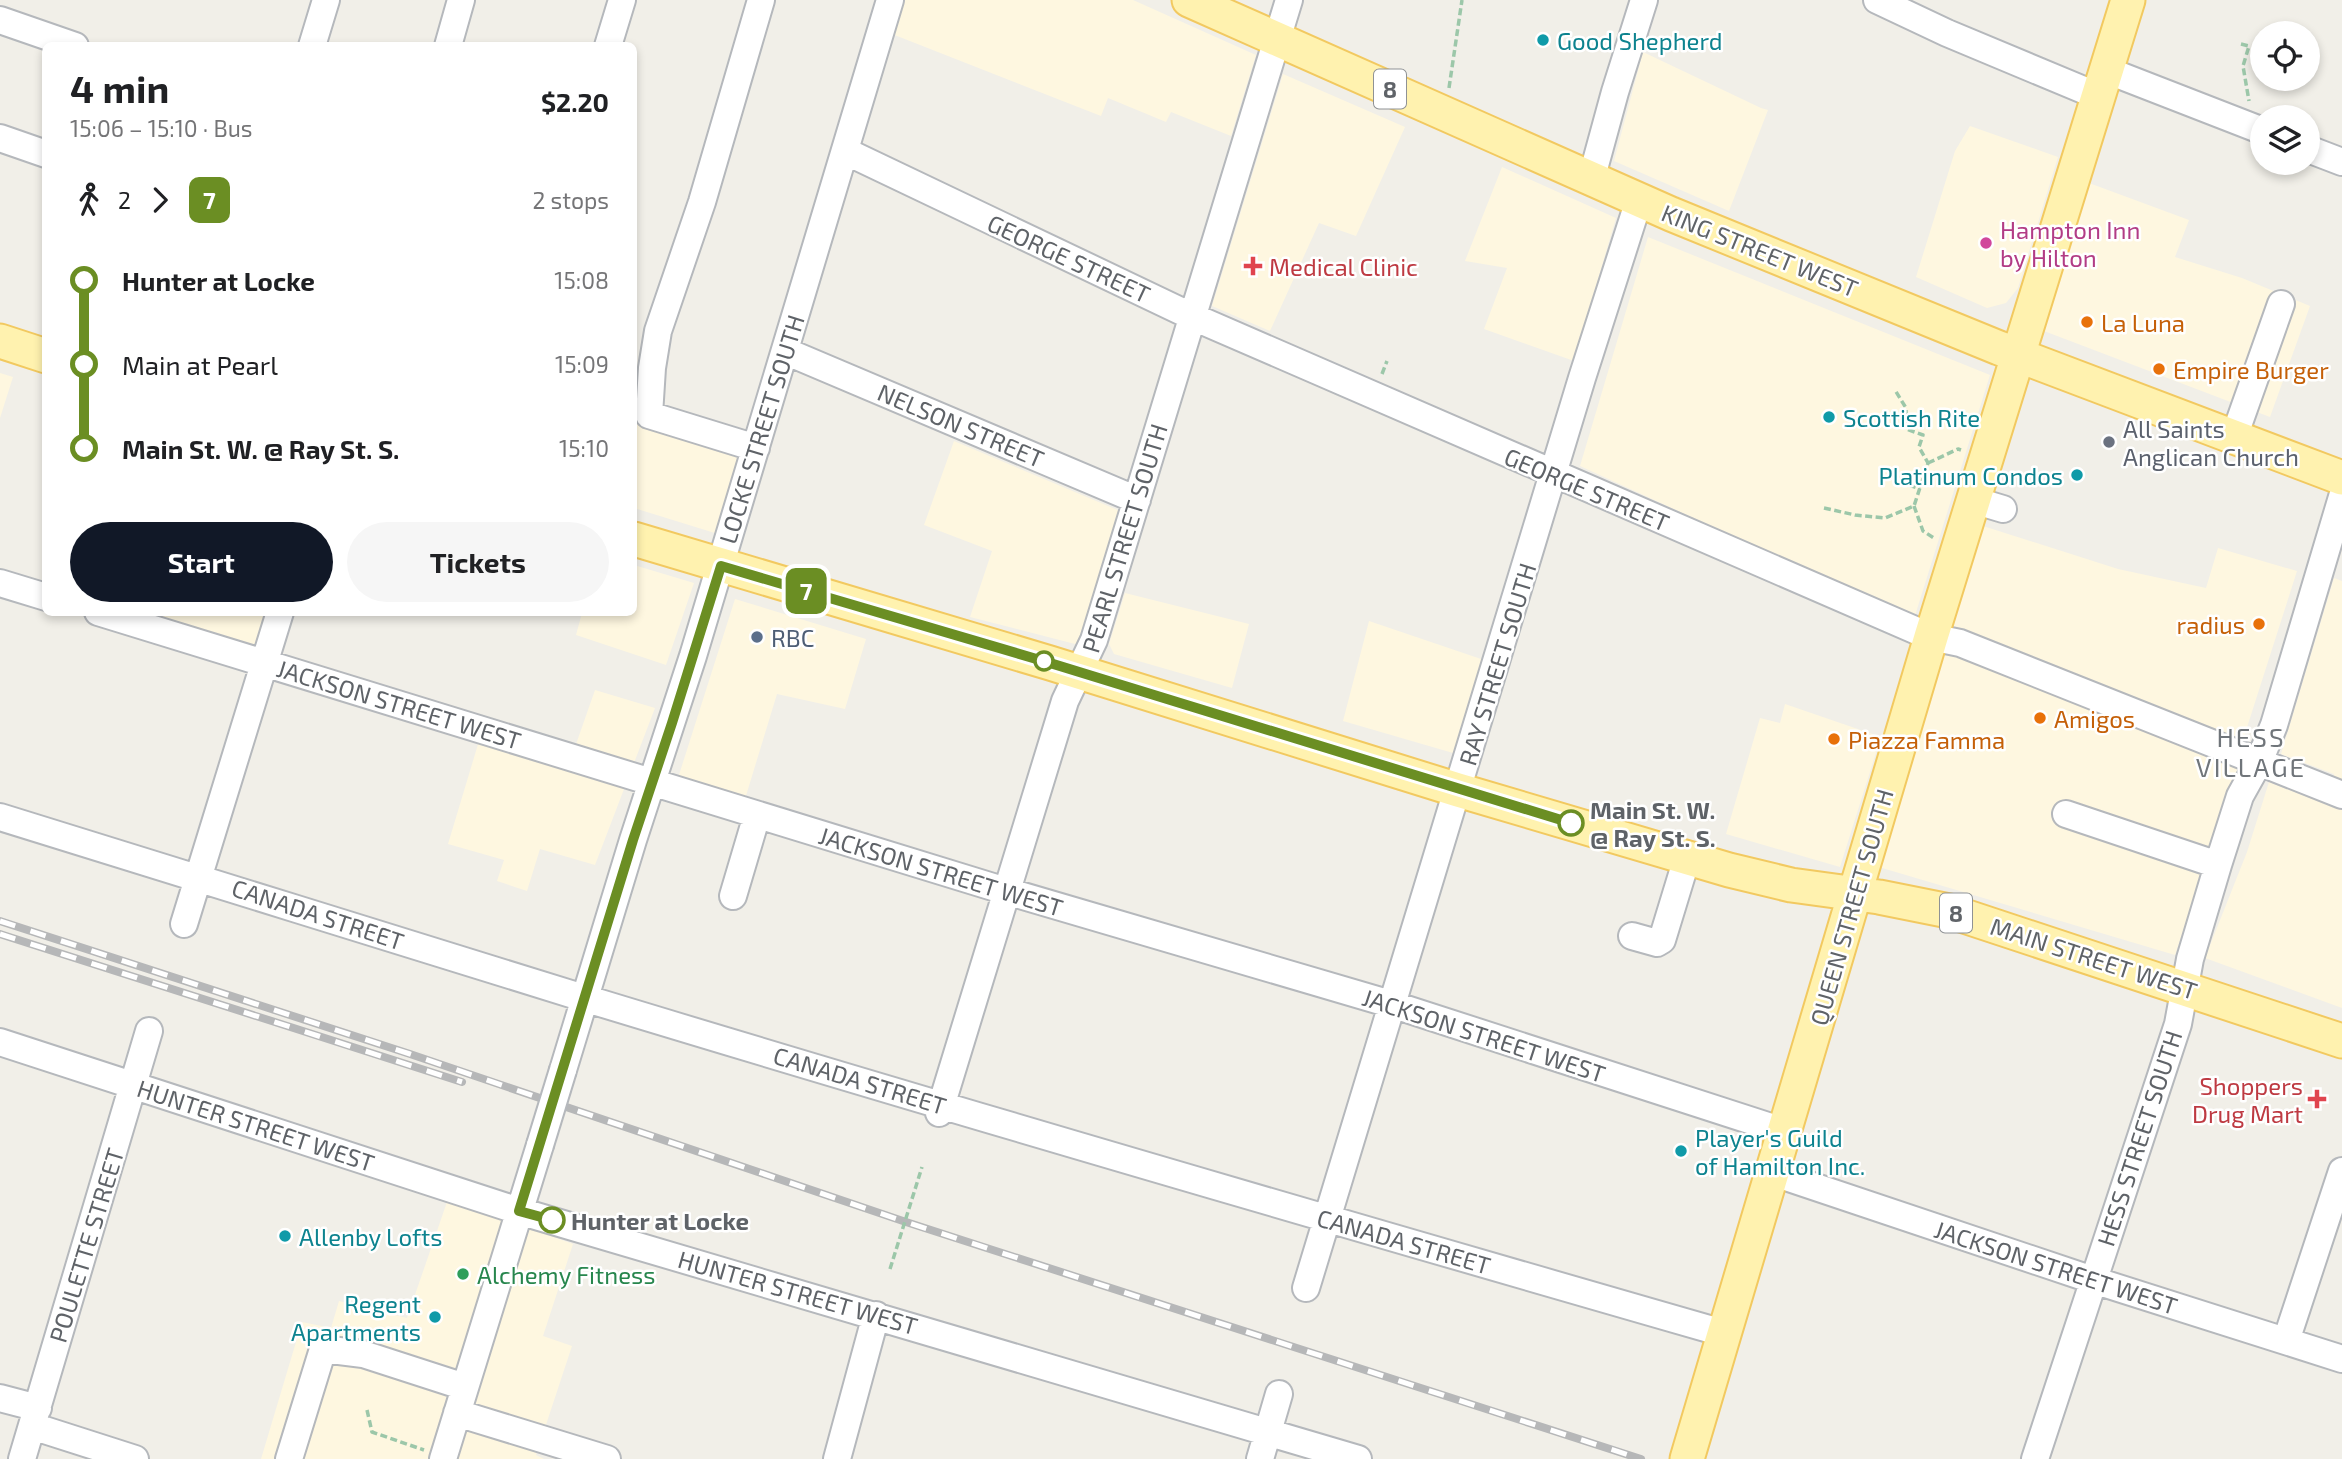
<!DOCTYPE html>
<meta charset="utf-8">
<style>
:root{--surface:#fff;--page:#f6f6f6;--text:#202124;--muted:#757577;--accent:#111827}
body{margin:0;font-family:"Exo 2",sans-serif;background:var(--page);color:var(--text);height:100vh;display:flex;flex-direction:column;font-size:26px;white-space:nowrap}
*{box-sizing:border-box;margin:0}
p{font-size:23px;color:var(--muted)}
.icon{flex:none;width:38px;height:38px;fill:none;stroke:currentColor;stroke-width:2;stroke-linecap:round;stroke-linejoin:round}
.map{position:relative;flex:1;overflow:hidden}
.details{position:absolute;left:42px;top:42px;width:595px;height:574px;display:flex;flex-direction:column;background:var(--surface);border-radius:10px;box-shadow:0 4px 10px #0003}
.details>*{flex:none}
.badge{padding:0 14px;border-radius:10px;font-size:24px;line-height:46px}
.tools{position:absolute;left:2250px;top:21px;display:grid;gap:14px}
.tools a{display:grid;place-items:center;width:70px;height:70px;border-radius:50%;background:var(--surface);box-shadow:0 4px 10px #0003;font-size:35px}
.map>.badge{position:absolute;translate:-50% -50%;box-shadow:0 0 0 4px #fff}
.legs{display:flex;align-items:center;gap:10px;height:77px;padding:0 28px;font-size:23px}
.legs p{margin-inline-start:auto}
.summary{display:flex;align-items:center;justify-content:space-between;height:119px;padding:0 28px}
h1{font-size:38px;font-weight:700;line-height:52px}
.button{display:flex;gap:14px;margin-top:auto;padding:14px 28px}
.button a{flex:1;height:80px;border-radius:42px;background:var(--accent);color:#fff;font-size:28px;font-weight:700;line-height:80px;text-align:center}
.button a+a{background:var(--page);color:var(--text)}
ul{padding:0 28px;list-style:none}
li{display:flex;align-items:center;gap:24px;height:84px;font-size:26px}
li i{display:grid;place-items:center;width:10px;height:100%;margin:0 9px;background:currentColor}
li i::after{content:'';width:18px;height:18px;margin:-9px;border:5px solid;border-radius:50%;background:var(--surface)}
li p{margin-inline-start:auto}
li:first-child i{background:linear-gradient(#0000 50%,currentColor 0)}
li:last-child i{background:linear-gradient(currentColor 50%,#0000 0)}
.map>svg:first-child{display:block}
.commercial{fill:#fef7e0}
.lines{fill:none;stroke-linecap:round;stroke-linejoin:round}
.minor-casing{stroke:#b5b8bc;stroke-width:30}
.major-casing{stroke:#f2c960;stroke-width:37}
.path{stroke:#9cc7a9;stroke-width:3.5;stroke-dasharray:7 3.5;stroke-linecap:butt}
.minor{stroke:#fff;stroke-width:26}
.major{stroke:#fff2af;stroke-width:33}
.rail-casing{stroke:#b6b7b8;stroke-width:8}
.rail{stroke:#fff;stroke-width:5;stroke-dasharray:16;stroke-linecap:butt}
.minor-bridge-casing{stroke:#b5b8bc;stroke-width:30;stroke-linecap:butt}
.path-bridge{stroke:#9cc7a9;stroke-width:3.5;stroke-dasharray:7 3.5;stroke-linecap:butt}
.minor-bridge{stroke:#fff;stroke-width:26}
.line-1-casing{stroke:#fff;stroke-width:16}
.line-1{stroke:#6b8e23;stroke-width:10}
.culture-dot{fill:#0f9aa8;stroke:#fff;stroke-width:2.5}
.hotel-dot{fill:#d1479c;stroke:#fff;stroke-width:2.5}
.health-dot{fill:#e0444e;stroke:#fff;stroke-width:2.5}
.food-dot{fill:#e8710a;stroke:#fff;stroke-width:2.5}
.worship-dot{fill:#6b7280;stroke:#fff;stroke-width:2.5}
.service-dot{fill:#5c6f8a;stroke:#fff;stroke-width:2.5}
.stop-1-dot{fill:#fff;stroke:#6b8e23;stroke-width:3.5}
.leisure-dot{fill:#2e9e5b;stroke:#fff;stroke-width:2.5}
.labels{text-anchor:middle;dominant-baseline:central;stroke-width:5;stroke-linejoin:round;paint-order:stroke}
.shield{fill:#fff;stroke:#8f9295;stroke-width:2}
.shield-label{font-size:23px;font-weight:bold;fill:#5f6368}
.culture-label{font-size:24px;fill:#0d838f;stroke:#fff;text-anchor:start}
.hotel-label{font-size:24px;fill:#b23c85;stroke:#fff;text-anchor:start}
.street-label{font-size:24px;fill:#5f6368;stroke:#fff}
.health-label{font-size:24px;fill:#be3a42;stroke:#fff;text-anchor:start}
.food-label{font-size:24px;fill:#c56008;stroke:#fff;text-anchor:start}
.worship-label{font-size:24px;fill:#5b616d;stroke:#fff;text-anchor:start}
.service-label{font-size:24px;fill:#4e5e75;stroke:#fff;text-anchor:start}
.stop-label{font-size:24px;font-weight:bold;fill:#5f6368;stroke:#fff;text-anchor:start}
.leisure-label{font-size:24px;fill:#27864d;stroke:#fff;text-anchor:start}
.neighbourhood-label{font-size:26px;letter-spacing:2px;fill:#70757a;stroke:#fff}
</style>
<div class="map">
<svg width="2342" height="1459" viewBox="0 0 2342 1459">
<rect width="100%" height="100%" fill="#f1efe8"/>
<path class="commercial" d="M902 0H1133L1256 55 1231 136 1171 112 1166 122 1108 98 1101 116 892 34Z
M1643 52 1761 108 1768 110 1729 211 1614 161Z
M1283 74 1405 127 1356 236 1319 223 1270 331 1212 306Z
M1970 126 2058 157 2018 288 2006 303 1987 308 1916 277 1955 151Z
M1502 167 1616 218 1574 361 1484 329 1507 268 1465 261Z
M2089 183 2189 220 2175 257 2242 278 2310 306 2270 417 2044 331Z
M1648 237 1990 375 1914 619 1580 466Z
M0 373 13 377 0 418Z
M634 403 748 435 718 534 634 508Z
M954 441 1120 511 1079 645 970 617 992 551 924 525Z
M1983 526 2118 569 2206 588 2218 548 2297 571 2242 743 1948 631Z
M634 565 694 583 666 665 576 635 582 613 634 612Z
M2334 578 2342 581V1008L2205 958 2247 852 2269 782 2325 804 2334 774 2281 754Z
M1125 593 1249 624 1232 688 1114 654 1109 644Z
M735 599 866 639 845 709 777 694 745 799 678 778Z
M143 613H268L257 648Z
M1369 621 1484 660 1453 753 1343 721Z
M1941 646 2239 764 2175 955 1872 865Z
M595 690 655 708 595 865 540 849 527 891 497 881 504 860 448 844 485 721 575 747Z
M1785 704 1881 737 1840 867 1726 834 1760 718 1780 723Z
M448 1199 573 1244 543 1336 572 1346 536 1455 544 1459H261L302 1322 331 1328 339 1301 407 1318Z"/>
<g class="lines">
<g class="minor-casing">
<path id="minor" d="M1877 0 1947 33 2098 96
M0 20 75 46
M312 46 326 0
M448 46 461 0
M608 46 622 0
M2106 70 2263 131
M0 138 46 154
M2308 149 2342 162
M845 151 1191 316 1931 637 1960 643 2342 795
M1591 180 1615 92 1644 0
M785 351 1137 500
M2234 437 2281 304
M756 448 649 415 652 368 658 331 702 202 761 0
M1973 500 2003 509
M0 583 46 597
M98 612 1006 891 1394 1005 1783 1131
M2066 814 2218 865
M0 817C196 876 391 940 587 999 965 1114 1344 1224 1723 1333
M733 896 757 815
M184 924 280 612
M1632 936 1657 943 1662 940 1687 858
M0 1042 519 1211 1358 1459
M563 1070 633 840 693 656 890 0
M939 1113 1065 701 1094 640 1289 0
M1771 1172 2093 1280 2342 1359
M1306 1288 1582 378 1639 200
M2286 1341 2342 1171
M0 1398 38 1408
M457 1413 607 1459
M32 1426 135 1459
M22 1459 149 1031
M289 1459 323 1349 363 1354 465 1387
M443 1459 540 1145
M837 1459 876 1315
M1260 1459 1279 1394
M2035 1459 2178 1024 2190 959 2218 865 2240 796 2259 762 2274 725 2342 497"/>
</g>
<g class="major-casing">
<path id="major" d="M1189 0 1671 214 1999 348 2342 478
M0 341 46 356
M634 539 1050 663 1458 790 1729 870 1791 885 1879 897 1949 911 2342 1041
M1687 1459 1931 637 2128 0"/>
</g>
<path class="path" d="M2241 44 2249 46 2243 66 2249 101
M1449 88 1462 0
M1382 374 1387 361
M1928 463 1958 449 1961 450
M1909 485 1920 489
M1914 506 1923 531 1934 538
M1824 508 1855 515 1885 518 1914 506 1928 463 1919 447 1923 435 1906 429V408L1895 390
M367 1410 372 1432 424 1450"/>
<use href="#minor" class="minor"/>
<use href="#major" class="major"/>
<g class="rail-casing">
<path id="rail" d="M0 921 410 1054 903 1221 1641 1459
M0 934 462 1082"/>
</g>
<use href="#rail" class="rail"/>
<g class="minor-bridge-casing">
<path id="minor-bridge" d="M540 1145 563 1070"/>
</g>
<path class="path-bridge" d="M890 1269 922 1167"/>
<use href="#minor-bridge" class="minor-bridge"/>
</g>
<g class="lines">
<g class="line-1-casing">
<path id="line-1" d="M552 1220 519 1211 633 840 672 723 721 566 1050 663 1571 823"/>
</g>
<use href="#line-1" class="line-1"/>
</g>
<g class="culture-dot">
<circle cx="1543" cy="40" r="7"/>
<circle cx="1829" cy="417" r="7"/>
<circle cx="2077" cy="475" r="7"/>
<circle cx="1681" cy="1151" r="7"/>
<circle cx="285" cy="1236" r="7"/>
<circle cx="435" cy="1317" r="7"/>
</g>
<circle class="hotel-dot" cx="1986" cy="243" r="7"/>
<g class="health-dot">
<path d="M1249.5 255.5h7v7h7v7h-7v7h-7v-7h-7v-7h7z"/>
<path d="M2313.5 1088.5h7v7h7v7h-7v7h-7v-7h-7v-7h7z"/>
</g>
<g class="food-dot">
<circle cx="2087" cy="322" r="7"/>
<circle cx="2159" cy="369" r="7"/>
<circle cx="2259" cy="624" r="7"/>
<circle cx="2040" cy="718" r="7"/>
<circle cx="1834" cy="739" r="7"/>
</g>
<circle class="worship-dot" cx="2109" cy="442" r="7"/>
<circle class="service-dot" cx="757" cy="637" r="7"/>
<g class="stop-1-dot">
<circle cx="1044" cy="661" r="9"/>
<circle cx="1571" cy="823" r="12"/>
<circle cx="552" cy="1220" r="12"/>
</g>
<circle class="leisure-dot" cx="463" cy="1274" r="7"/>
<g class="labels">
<g class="shield">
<rect x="1374" y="69.5" width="32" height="39" rx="5"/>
<rect x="1940" y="893.5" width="32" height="39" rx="5"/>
</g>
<g class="shield-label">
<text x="1390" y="89">8</text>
<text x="1956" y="913">8</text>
</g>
<g class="culture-label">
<text x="1557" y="40">Good Shepherd</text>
<text x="1843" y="417">Scottish Rite</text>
<text x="2063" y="475" text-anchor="end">Platinum Condos</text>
<text x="1695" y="1137">Player's Guild<tspan x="1695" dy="28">of Hamilton Inc.</tspan></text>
<text x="299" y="1236">Allenby Lofts</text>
<text x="421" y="1303" text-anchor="end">Regent<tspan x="421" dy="28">Apartments</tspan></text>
</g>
<g class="hotel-label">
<text x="2000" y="229">Hampton Inn<tspan x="2000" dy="28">by Hilton</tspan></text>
</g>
<g class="street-label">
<text transform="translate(1760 250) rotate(22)">KING STREET WEST</text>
<text transform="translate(1069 258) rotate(25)">GEORGE STREET</text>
<text transform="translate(961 425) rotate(23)">NELSON STREET</text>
<text transform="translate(761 429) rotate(-73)">LOCKE STREET SOUTH</text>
<text transform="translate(1587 489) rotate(23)">GEORGE STREET</text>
<text transform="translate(1124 538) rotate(-73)">PEARL STREET SOUTH</text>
<text transform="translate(1497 664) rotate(-73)">RAY STREET SOUTH</text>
<text transform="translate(399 704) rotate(17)">JACKSON STREET WEST</text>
<text transform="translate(941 871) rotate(17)">JACKSON STREET WEST</text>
<text transform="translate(1851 907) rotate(-74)">QUEEN STREET SOUTH</text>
<text transform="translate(318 914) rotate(18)">CANADA STREET</text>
<text transform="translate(2094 958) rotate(18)">MAIN STREET WEST</text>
<text transform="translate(1484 1035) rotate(18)">JACKSON STREET WEST</text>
<text transform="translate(860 1080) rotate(17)">CANADA STREET</text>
<text transform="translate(256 1125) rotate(18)">HUNTER STREET WEST</text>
<text transform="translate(2139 1138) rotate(-72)">HESS STREET SOUTH</text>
<text transform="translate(1404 1241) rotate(16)">CANADA STREET</text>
<text transform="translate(86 1245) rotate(-73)">POULETTE STREET</text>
<text transform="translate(2056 1267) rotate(18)">JACKSON STREET WEST</text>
<text transform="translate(798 1292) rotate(16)">HUNTER STREET WEST</text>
</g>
<g class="health-label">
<text x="1269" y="266">Medical Clinic</text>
<text x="2303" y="1085" text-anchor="end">Shoppers<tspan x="2303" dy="28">Drug Mart</tspan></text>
</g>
<g class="food-label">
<text x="2101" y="322">La Luna</text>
<text x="2173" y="369">Empire Burger</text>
<text x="2245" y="624" text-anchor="end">radius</text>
<text x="2054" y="718">Amigos</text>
<text x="1848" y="739">Piazza Famma</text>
</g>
<g class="worship-label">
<text x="2123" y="428">All Saints<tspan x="2123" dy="28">Anglican Church</tspan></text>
</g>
<g class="service-label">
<text x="771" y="637">RBC</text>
</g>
<g class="stop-label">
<text x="1590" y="809">Main St. W.<tspan x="1590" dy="28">@ Ray St. S.</tspan></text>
<text x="571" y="1220">Hunter at Locke</text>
</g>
<g class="leisure-label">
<text x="477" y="1274">Alchemy Fitness</text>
</g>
<g class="neighbourhood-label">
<text x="2251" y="736">HESS<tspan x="2251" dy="30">VILLAGE</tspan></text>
</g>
</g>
</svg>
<div class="tools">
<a><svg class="icon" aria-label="locate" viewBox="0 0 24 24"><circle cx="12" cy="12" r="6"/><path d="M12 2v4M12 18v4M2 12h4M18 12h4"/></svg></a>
<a><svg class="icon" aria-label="layers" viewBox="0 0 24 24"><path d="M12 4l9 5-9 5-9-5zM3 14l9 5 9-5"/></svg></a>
</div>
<b class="badge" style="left:806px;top:591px;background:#6b8e23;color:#fff">7</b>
<section class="details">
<div class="summary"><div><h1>4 min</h1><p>15:06 – 15:10 · Bus</p></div><b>$2.20</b></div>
<div class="legs"><svg class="icon" aria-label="walk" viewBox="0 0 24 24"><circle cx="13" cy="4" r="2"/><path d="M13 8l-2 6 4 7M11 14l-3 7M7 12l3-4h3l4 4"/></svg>2<svg class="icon" aria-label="forward" viewBox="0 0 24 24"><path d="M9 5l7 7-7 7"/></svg><b class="badge" style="background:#6b8e23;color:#fff">7</b><p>2 stops</p></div>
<ul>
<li><i style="color:#6b8e23"></i><b>Hunter at Locke</b><p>15:08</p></li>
<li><i style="color:#6b8e23"></i><span>Main at Pearl</span><p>15:09</p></li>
<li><i style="color:#6b8e23"></i><b>Main St. W. @ Ray St. S.</b><p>15:10</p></li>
</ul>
<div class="button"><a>Start</a><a>Tickets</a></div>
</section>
</div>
